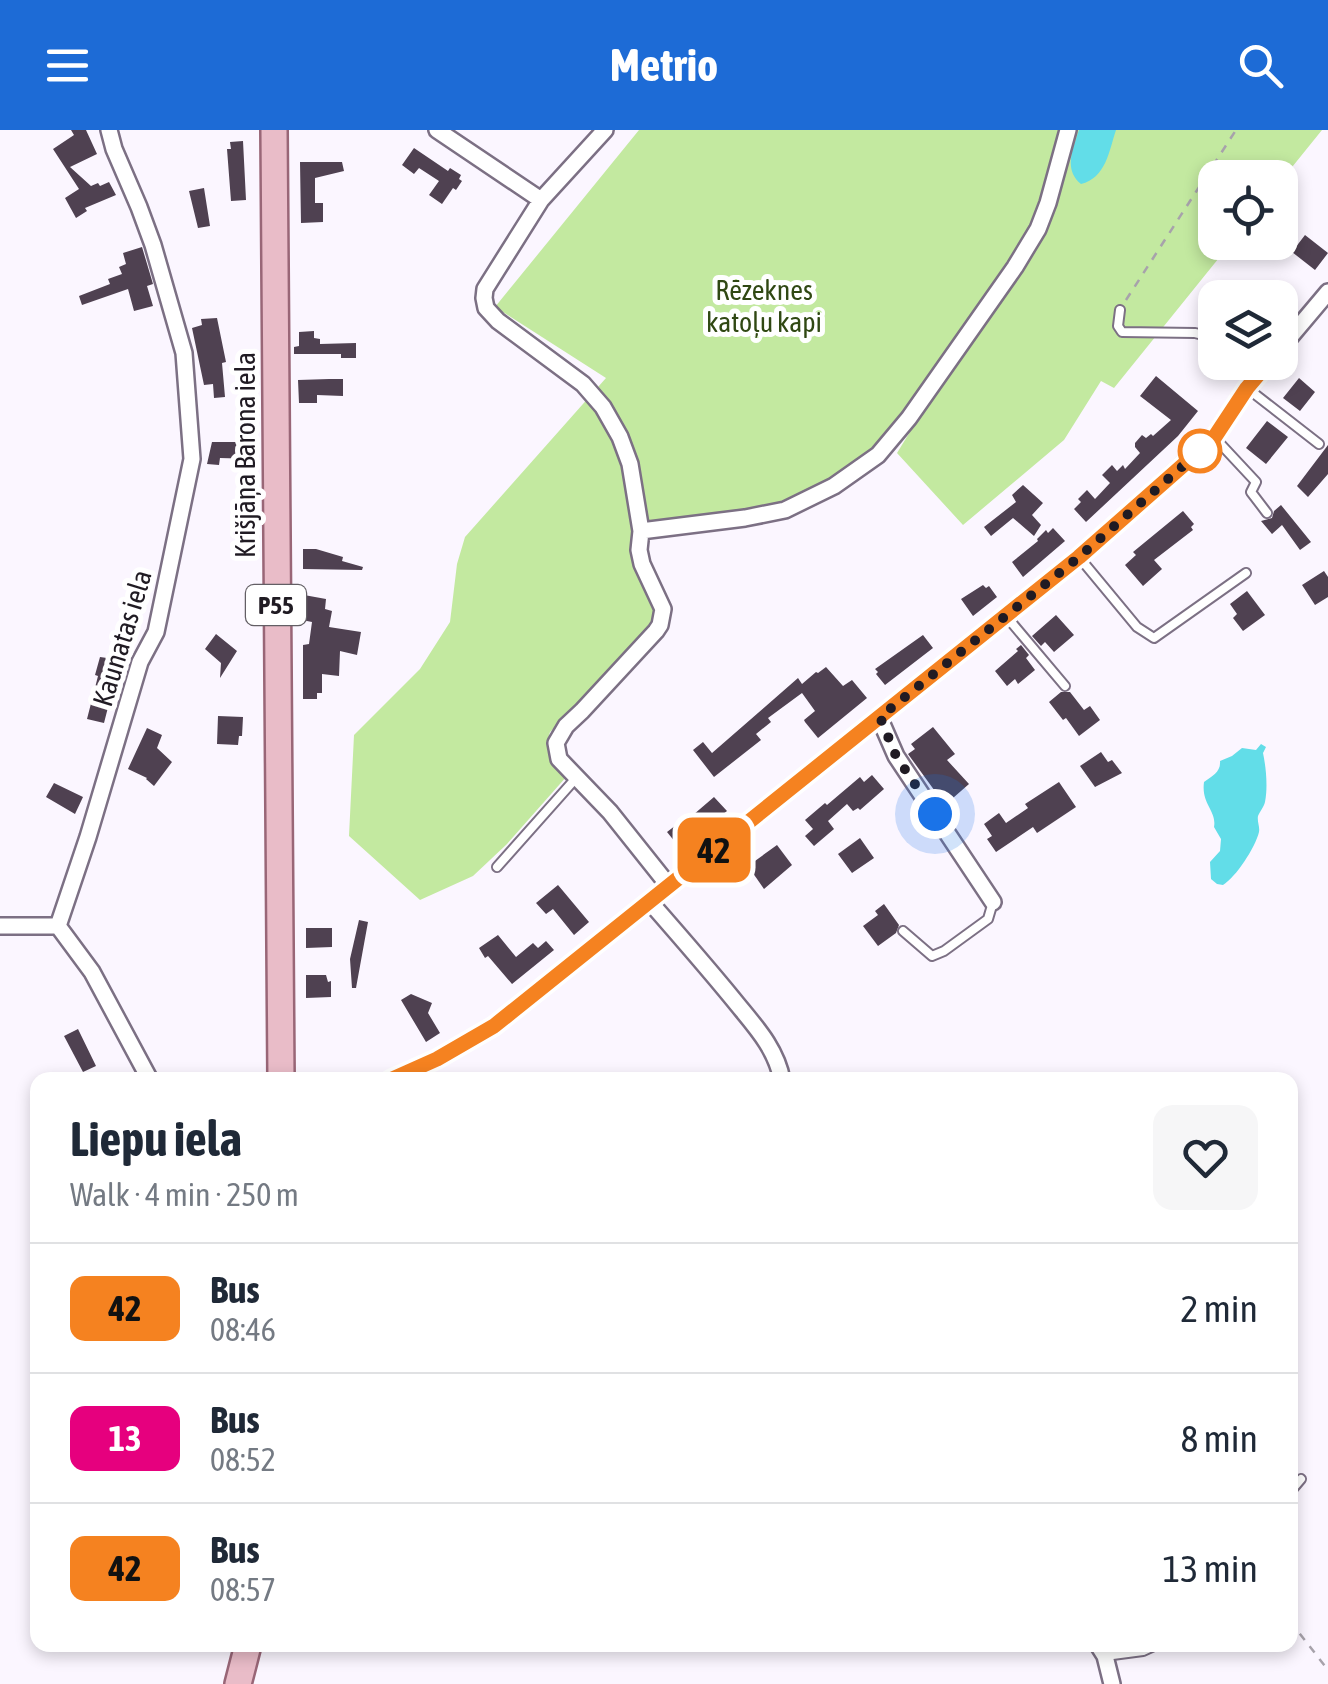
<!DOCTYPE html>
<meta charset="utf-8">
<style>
:root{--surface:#fff;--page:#f6f6f7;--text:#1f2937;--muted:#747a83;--line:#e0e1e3;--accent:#1d6bd6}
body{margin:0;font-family:"Asap Condensed",sans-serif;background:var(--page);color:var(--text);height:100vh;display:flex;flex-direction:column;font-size:38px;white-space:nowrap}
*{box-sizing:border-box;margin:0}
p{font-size:32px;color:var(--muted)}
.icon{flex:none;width:55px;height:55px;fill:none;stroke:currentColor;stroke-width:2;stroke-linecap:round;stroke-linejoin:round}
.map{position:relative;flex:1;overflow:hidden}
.drawer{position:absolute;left:30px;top:942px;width:1268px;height:580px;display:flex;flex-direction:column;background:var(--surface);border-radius:20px;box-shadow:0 5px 15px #0003}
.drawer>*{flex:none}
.badge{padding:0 20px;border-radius:15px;font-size:35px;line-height:65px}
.tools{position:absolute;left:1198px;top:30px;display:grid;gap:20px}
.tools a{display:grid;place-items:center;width:100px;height:100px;border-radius:20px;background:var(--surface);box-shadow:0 5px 15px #0003;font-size:50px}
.you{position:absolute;width:50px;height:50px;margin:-25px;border:8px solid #fff;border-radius:50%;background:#1a73e8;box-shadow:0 0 0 15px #1a73e833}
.map>.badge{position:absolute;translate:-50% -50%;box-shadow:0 0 0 5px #fff}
.round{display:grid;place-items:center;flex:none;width:105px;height:105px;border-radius:20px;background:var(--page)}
.overview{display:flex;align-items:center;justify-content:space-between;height:170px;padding:0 40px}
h1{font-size:48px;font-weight:700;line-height:75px}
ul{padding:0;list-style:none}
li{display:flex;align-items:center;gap:30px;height:130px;padding:0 40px;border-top:2px solid var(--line)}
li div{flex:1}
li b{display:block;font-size:38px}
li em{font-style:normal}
li .badge{min-width:110px;font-weight:700;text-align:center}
header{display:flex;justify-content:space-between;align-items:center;height:130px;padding:0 40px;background:var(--accent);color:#fff;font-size:45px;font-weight:700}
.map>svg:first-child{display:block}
.green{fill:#c3e9a0}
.water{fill:#62dde8}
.building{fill:#4f4151}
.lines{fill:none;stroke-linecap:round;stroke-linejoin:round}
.lane-casing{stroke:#7c7084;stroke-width:12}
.street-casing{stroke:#7c7084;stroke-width:20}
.primary-casing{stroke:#967;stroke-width:30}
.path{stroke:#a7a2ab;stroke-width:2.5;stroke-dasharray:8 8;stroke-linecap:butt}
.lane{stroke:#fff;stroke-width:8}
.street{stroke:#fff;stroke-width:15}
.primary{stroke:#e9bcc8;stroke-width:25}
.line-casing{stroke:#fff;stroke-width:22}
.line{stroke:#f58220;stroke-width:15}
.walk{stroke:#201b23;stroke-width:10;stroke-dasharray:0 18}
.stop-dot{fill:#fff;stroke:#f58220;stroke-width:5}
.labels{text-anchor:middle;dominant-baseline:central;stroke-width:10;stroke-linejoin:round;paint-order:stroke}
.shield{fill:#fff;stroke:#635f65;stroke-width:2.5}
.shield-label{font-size:25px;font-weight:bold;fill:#201b23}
.park-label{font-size:28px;fill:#304813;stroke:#fff}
.street-label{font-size:28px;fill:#201b23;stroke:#fff}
</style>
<header><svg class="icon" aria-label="menu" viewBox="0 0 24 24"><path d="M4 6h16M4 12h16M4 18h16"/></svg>Metrio<svg class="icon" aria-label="search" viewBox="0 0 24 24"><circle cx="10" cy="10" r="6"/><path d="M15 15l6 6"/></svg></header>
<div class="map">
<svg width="1328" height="1554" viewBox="0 0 1328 1554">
<rect width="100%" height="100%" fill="#fbf6ff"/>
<path class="green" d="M639 0H1062L1046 68 1014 124 944 226 870 324 813 361 776 379 665 395 633 413 637 433 656 488 622 524 585 568 550 602 547 612 548 623 554 633 567 646 507 714 473 746 420 770 349 706 354 605 420 539 450 492 457 434 465 407 606 248 495 177Z
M1077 0H1322L1280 52V48H1215V112L1231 113 1114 258 1101 251 1064 310 963 395 897 323 948 240 1047 97Z"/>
<path class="water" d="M1079 0H1116C1109 21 1106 48 1081 54 1063 39 1073 19 1079 0Z
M1261 614 1266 617 1263 623C1266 637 1268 657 1265 672 1264 677 1260 681 1258 686 1257 692 1260 697 1259 702 1255 718 1236 747 1223 755L1217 754 1211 749 1210 732 1220 721 1221 709 1214 697C1217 681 1201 674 1204 652 1212 646 1221 642 1220 631L1232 626 1242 618 1256 620Z"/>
<path class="building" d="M71 0H86L97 24 70 37 91 56 98 53 100 56 109 52 116 65 85 78 87 81 76 88 65 68 79 59 53 19 74 5Z
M243 11 246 70 231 71 227 19H231L230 12Z
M414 18 448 41 450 38 461 45 459 49 462 51 456 60 453 58 442 74 429 65 439 51 419 38 414 44 402 35Z
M300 32H342L344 41 315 48V73H323V92L301 93Z
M204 58 210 96 198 98 189 61Z
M1305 105 1328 123 1315 140 1292 122Z
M142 117 153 154 147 156 153 176 134 181 128 159 82 175 79 166 110 154 108 149 122 144 119 137 126 134 123 123Z
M217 188 226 232 222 233 225 267 214 268 213 254 204 255 192 198 202 195 201 189Z
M314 201V208L320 209V214L356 213V228H341V224H294V217L299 216V202Z
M1156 246 1198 281 1178 306 1086 392 1074 379 1081 372 1078 369 1087 360 1095 369 1110 353 1102 345 1112 335 1117 341 1123 335 1125 339 1140 323 1135 317V313L1142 305 1146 308 1151 304 1153 306 1171 290 1140 266Z
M1299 248 1315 262 1300 281 1283 268Z
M329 249H343V266L317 265V273H299L298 250Z
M1267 291 1288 307 1266 334 1246 318Z
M212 312H254L255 329 220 328 219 335 207 334Z
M1328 315V344L1308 367 1297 356Z
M1023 355 1043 373 1032 385 1041 395 1034 406 1013 388 991 406 984 397 1016 372 1012 365Z
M1281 375 1311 412 1300 420 1282 395 1272 404 1261 391 1272 388 1274 381Z
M1183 381 1194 394 1191 397 1193 400 1154 430 1162 439 1143 456 1125 435 1136 425 1133 422Z
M1053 398 1065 411 1023 447 1012 432 1038 411 1037 409 1046 400 1048 403Z
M303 419H316L343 427 342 431 363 437 362 440 303 439Z
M1324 441 1328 447V467L1315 475 1302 455Z
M983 455 986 458 989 456 997 467 973 486 961 469Z
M1247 461 1265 485 1243 501 1233 488 1237 484 1230 474Z
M304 465 326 469 325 479 332 481 329 497 361 502 357 525 340 521 339 546 322 544V563H317V569H303V515L309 514 312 492 302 490Z
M1056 485 1074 505 1054 522 1045 512 1041 516 1032 506Z
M216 504 237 521 220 548 221 533 205 519Z
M923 505 933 518 885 555 876 544 878 542 875 539Z
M1021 515 1029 525 1026 528 1035 540 1018 554 1015 549 1007 556 995 541 1018 521 1016 519Z
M115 525 128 528 122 552 115 550 104 593 87 589 98 546 95 545 100 527 114 529Z
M826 537 843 556 852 550 867 568 818 608 805 592 804 590 815 581 802 563 768 588 771 592 756 604 761 610 714 647 693 620 703 612 712 623 798 548 802 554 816 542 818 543Z
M1061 562H1070L1084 580 1090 576 1100 590 1079 606 1066 588 1063 590 1049 572Z
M218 586 243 587 242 606H239L238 615 217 614Z
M933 597 955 624 947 630 969 654 945 675 908 624 915 619 911 614Z
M147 598 162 605 157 618 172 632 154 656 146 649 147 648 128 639Z
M1101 622 1108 632 1112 630 1122 643 1095 657 1080 636Z
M872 645 884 659 860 680 858 678 853 681 847 674 828 691 834 699 814 716 805 706 813 699 805 690 825 673 827 675 860 647 864 652Z
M1059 652 1076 677 1037 703 1033 697 996 722 987 709 992 706 984 694 999 683 1006 693 1028 678 1025 674Z
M54 653 83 667 75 684 46 667Z
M714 667 727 681 680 718 667 702 684 689 686 691Z
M860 708 874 728 852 743 838 724Z
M777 715 792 735 764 759 748 736Z
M558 755 589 792 574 805 553 779 546 784 536 773Z
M884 774 899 795 896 803 878 816 863 796 878 785 875 781Z
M359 790 368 792 356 858H352L350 829Z
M306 798H332V817L306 818Z
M498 805 516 827 533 813 538 818 546 811 554 820 512 854 488 826 485 828 479 818Z
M306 845H326L328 852 331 851V867L306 868Z
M411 864 432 873 428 883 440 903 426 912 401 870Z
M78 899 96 936 83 942 64 906Z"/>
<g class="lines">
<g class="lane-casing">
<path id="lane" d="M1120 180 1118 196 1122 202 1195 203 1215 208
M1247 258 1319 314
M1214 307 1256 352 1251 362 1267 383
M1079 427 1137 497 1154 508 1246 443
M1006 486 1065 556
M497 737 577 647
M903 801 932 826 944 821 988 789 993 772
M1290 1362 1301 1349
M1105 1526 1143 1521 1156 1515"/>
</g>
<g class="street-casing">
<path id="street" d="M109 0 114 19 139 77 153 115 184 223 192 329 156 502 140 532 88 707 58 796 92 842 150 950
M437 0 541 70 605 0
M541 70 485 159 484 168 486 178 498 191 583 254 603 277 620 307 630 334 641 401 639 420 642 434 663 479 660 495 656 501 582 581 566 596 556 613 559 629 610 682 669 756
M1280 219 1328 162
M641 401 745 388 785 380 834 356 878 325 909 288 1015 137 1038 99 1048 73 1068 0
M879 587 896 626 993 772
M650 772C678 804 706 836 733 869 753 894 776 917 782 950
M0 796H58
M390 950 437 929 494 896 1079 427 1214 307 1247 258 1269 232
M1098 1515 1105 1526 1112 1554"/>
</g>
<g class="primary-casing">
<path id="primary" d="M274 0 281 950
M238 1554 248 1515"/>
</g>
<path class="path" d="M1126 170 1236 0
M1290 1491 1328 1540"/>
<use href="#lane" class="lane"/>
<use href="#street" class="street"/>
<use href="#primary" class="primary"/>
</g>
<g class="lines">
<g class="line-casing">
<path id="line" d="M390 950 437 929 494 896 1079 427 1214 308 1247 258 1269 232"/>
</g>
<use href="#line" class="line"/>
<path class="walk" d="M935 684 896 626 880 587 1079 427 1200 321"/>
</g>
<circle class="stop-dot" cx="1200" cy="321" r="20"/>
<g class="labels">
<rect class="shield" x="246" y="455" width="60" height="40" rx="8"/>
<g class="shield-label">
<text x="276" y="475">P55</text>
</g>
<g class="park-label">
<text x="764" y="160">Rēzeknes<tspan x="764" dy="32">katoļu kapi</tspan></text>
</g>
<g class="street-label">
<text transform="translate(245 325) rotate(-90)">Krišjāņa Barona iela</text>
<text transform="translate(122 508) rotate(-73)">Kaunatas iela</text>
</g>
</g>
</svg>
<div class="tools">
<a><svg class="icon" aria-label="locate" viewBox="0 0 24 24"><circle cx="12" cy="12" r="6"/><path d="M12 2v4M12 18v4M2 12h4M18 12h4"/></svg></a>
<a><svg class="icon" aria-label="layers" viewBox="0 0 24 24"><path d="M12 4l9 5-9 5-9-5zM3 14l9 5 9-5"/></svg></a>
</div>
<div class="you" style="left:935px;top:684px"></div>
<b class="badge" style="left:714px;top:720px;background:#f58220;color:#111">42</b>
<section class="drawer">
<div class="overview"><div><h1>Liepu iela</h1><p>Walk · 4 min · 250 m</p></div><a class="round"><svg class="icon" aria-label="heart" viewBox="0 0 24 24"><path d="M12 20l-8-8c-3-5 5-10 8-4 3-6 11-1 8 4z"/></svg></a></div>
<ul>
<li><span class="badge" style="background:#f58220;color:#111">42</span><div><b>Bus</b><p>08:46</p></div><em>2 min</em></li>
<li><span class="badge" style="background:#e6007e;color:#fff">13</span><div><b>Bus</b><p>08:52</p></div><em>8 min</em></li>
<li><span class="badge" style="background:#f58220;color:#111">42</span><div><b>Bus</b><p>08:57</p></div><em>13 min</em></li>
</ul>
</section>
</div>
